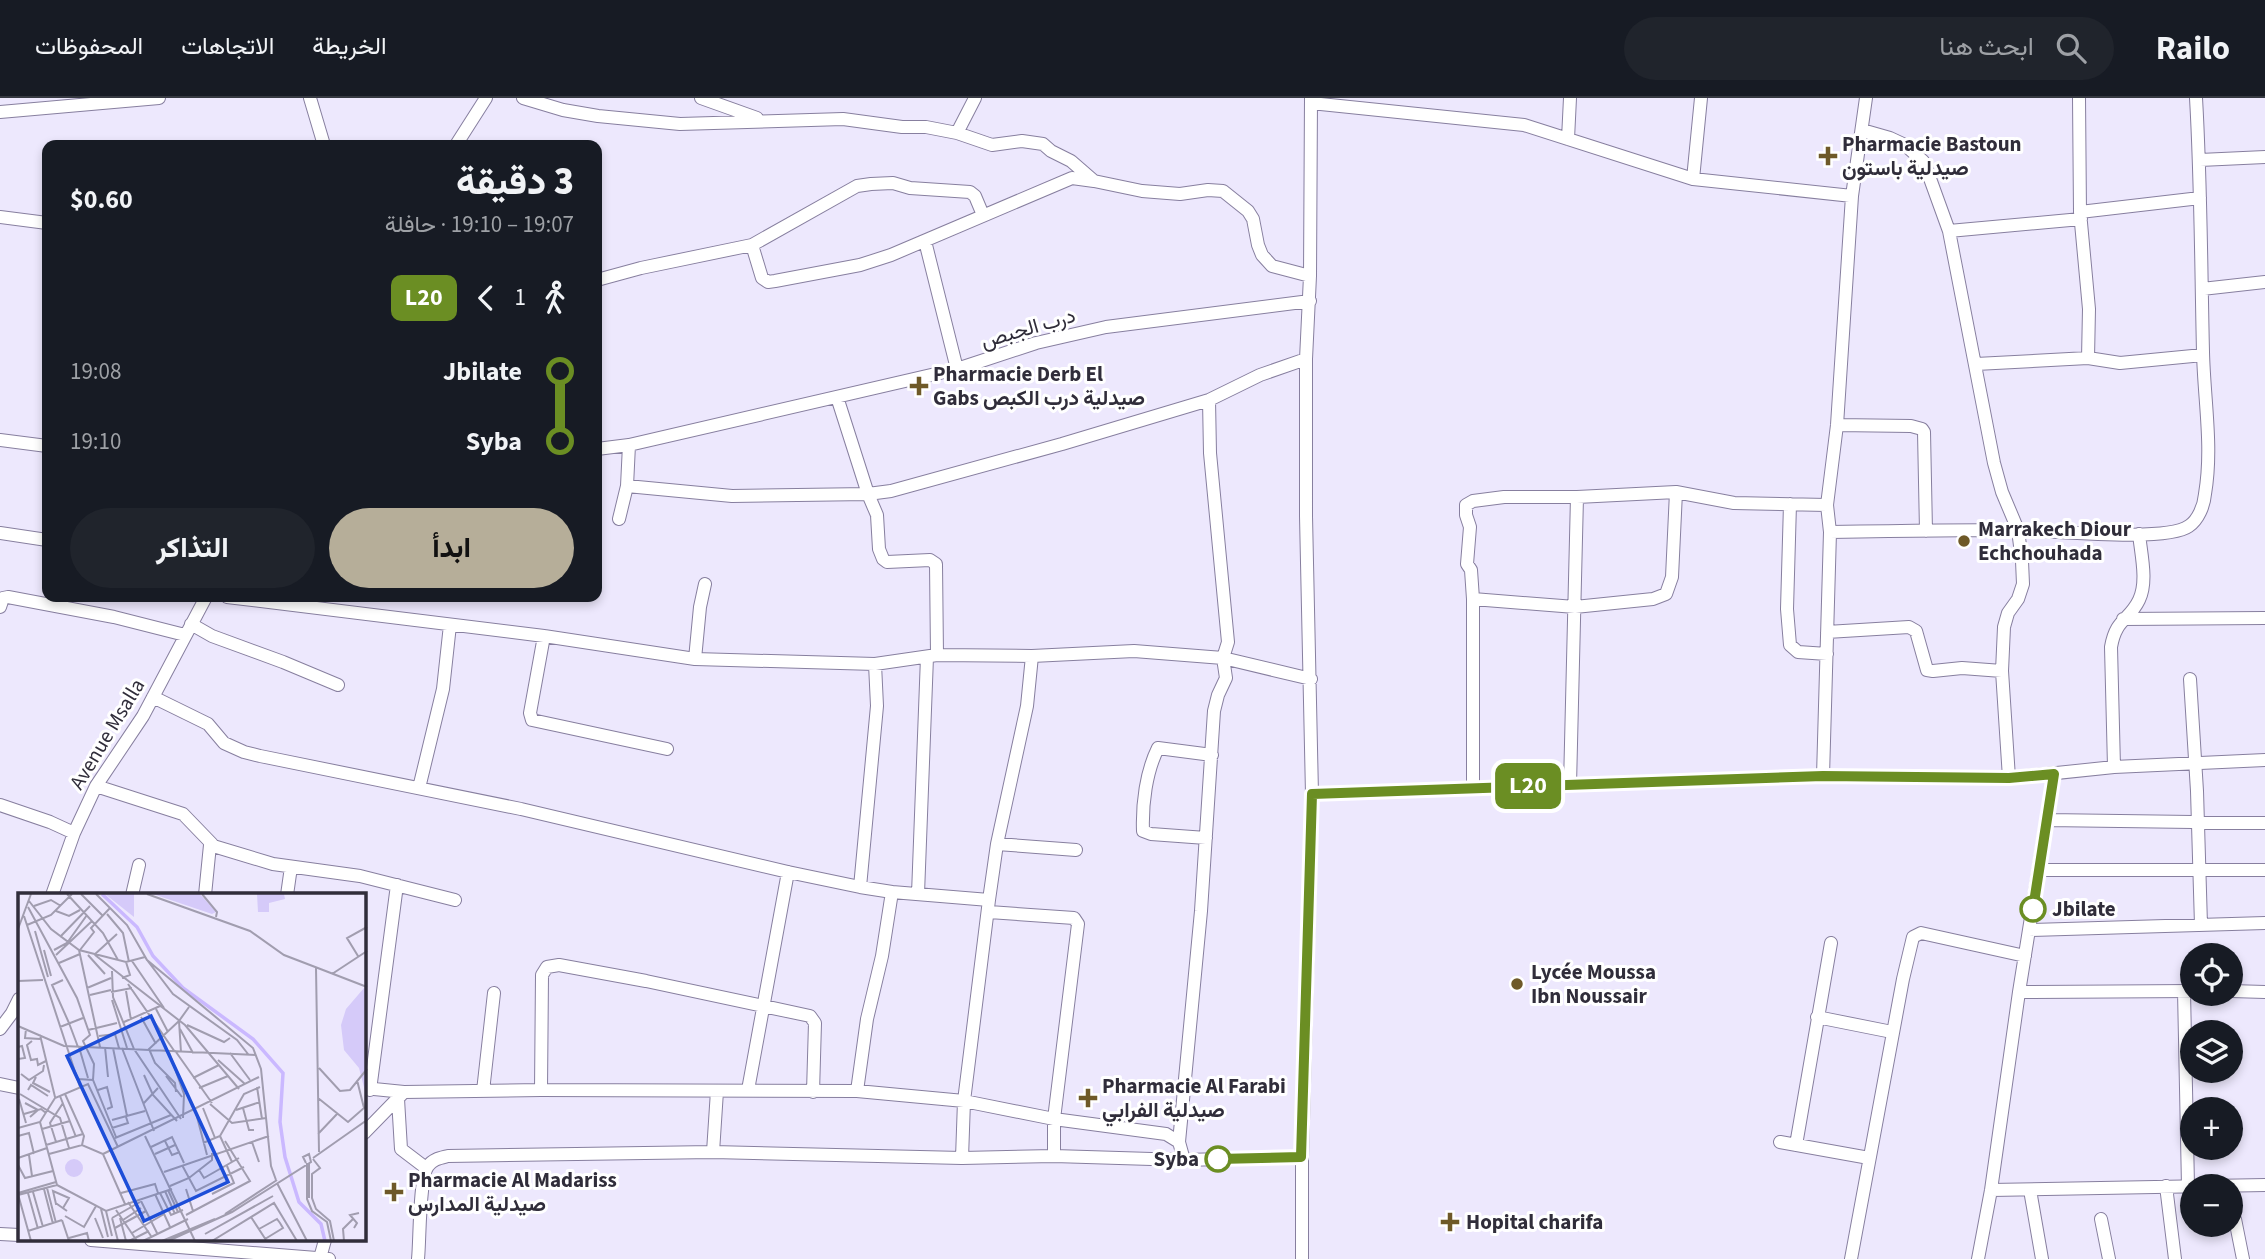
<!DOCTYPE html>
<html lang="ar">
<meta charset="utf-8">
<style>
:root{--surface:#171b24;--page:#20242c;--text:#f1f3f6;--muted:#9ea1a6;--line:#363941;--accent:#b6ae99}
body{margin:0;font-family:"Source Sans 3",Vazirmatn,sans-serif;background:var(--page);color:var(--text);direction:rtl;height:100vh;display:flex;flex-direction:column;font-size:26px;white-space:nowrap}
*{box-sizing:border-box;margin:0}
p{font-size:23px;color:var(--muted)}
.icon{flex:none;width:38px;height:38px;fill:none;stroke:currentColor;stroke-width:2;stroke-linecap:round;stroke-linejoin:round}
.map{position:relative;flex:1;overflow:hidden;direction:ltr}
.panel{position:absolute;left:42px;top:42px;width:560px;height:462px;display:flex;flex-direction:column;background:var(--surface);border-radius:14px;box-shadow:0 4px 10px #0003;direction:rtl}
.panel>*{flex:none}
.badge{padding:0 14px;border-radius:10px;font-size:24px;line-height:46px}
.controls{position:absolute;left:2180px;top:845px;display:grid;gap:14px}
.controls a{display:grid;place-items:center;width:63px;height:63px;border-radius:50%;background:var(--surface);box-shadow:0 4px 10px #0003;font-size:35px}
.map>.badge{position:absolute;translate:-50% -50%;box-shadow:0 0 0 4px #fff}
.legs{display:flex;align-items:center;gap:10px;height:77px;padding:0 28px;font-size:23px}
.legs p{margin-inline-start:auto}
.head{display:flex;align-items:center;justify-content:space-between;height:119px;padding:0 28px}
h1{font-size:38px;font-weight:800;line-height:52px}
.action{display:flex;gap:14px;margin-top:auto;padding:14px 28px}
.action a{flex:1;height:80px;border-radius:42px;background:var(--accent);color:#111;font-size:28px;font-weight:800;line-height:80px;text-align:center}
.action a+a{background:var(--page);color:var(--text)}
ul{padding:0 28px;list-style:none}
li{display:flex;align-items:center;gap:24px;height:70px;font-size:26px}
li i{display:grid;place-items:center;width:10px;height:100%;margin:0 9px;background:currentColor}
li i::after{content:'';width:18px;height:18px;margin:-9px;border:5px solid;border-radius:50%;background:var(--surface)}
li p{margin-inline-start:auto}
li:first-child i{background:linear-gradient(#0000 50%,currentColor 0)}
li:last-child i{background:linear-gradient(currentColor 50%,#0000 0)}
header{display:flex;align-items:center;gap:42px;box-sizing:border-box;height:98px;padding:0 35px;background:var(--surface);border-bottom:2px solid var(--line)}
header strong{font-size:33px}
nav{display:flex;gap:38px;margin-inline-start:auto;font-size:24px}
.search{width:490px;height:63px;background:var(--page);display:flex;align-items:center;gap:18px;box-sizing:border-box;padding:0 24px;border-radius:38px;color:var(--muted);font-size:26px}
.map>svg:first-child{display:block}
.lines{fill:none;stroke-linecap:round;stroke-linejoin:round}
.minor-casing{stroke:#877f9f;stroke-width:14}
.minor{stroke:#fff;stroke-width:12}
.line-1-casing{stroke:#fff;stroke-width:16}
.line-1{stroke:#6b8e23;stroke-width:10}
.poi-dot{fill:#6e5928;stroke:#fff;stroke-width:2.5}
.stop-1-dot{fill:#fff;stroke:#6b8e23;stroke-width:3.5}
.labels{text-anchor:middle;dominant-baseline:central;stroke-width:6;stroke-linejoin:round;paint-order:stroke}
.poi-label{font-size:21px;font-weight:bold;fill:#302d3a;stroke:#fff;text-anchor:start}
.street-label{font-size:21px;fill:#302d3a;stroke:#fff}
.stop-label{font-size:21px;font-weight:bold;fill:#302d3a;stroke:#fff;text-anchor:start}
.inset-river{fill:none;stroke:#cab8ff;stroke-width:3.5}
.inset-road{fill:none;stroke:#a19daf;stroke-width:2}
.view{fill:#1d4ed8;fill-opacity:0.15;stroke:#1d4ed8;stroke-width:3.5}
.inset-edge{fill:none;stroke:#302d3a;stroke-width:3.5}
</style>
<header>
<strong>Railo</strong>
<div class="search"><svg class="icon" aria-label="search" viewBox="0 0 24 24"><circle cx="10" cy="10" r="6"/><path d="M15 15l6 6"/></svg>ابحث هنا</div>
<nav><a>الخريطة</a><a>الاتجاهات</a><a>المحفوظات</a></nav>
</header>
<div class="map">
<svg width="2265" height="1161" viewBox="0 0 2265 1161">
<rect width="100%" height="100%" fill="#ede8fd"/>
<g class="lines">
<g class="minor-casing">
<path id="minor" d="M310 0 324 47
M523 0 563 12 598 18 680 26 843 21 902 29H926L957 35 992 47 1022 43 1043 46 1051 53 1071 63 1094 83 1142 93 1180 96 1208 92 1223 93 1248 113 1253 121 1258 147 1262 157 1272 168 1310 178
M701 0 757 20
M1311 5 1524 27 1693 81 1852 98
M0 14 159 0
M1862 32 1890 40 1905 47 1923 63 1928 75 1949 133 1994 365 2002 394 2018 432 2022 463 2023 486 2018 501 2008 515 2004 529 2002 573 2009 680
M957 35 975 0
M1568 41 1570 0
M456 47 486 0
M2200 62 2265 59
M1693 81 1701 0
M2080 114 2200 100
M0 119 47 125
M1949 133 2081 121
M925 143 957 271
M752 147 762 180 768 184 775 183 860 167 891 157 1072 80 1094 83
M597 182 641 170 752 147 857 88 871 86 893 85 910 90 970 94 975 98 983 117
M2202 191 2265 184
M2088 260 2120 265 2203 257
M1976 266 2088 260 2089 211 2080 114 2079 0
M837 299 868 396 877 417 879 451 883 461 887 464 930 462 936 466 937 557
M1837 327 1911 328 1922 331 1924 334 1926 433
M0 342 47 348
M597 351 629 347 957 271 1036 245 1106 229 1310 203
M627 388 732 398 868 396 891 393 1062 346 1209 302 1260 277 1306 261
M1790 406 1787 511 1790 547 1798 554 1827 556
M619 421 627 388 629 347
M1830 434C1892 433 1954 432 2016 432 2050 432 2165 445 2189 428 2198 422 2204 408 2205 396 2213 349 2204 301 2203 254 2201 169 2201 85 2196 0
M0 435 47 442
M227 499 544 538 695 561 875 566 937 557 1032 558 1134 553 1223 560 1311 581
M1473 501 1575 509 1653 501 1666 496 1672 479 1676 394
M0 509 3 500 8 499 114 519 185 537
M2123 521 2265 520
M191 526 212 538 283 564 338 587
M1827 534 1909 529 1916 533 1927 572 1933 573 1962 570 2002 573
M544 538 530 615 532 622 667 651
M695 561 700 509 705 486
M2190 581 2197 693 2201 827
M153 599 208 626 224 645 244 654 260 658 521 711 788 774 860 789 892 794 989 802
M2114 669 2111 549C2116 520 2129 523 2139 502 2148 484 2141 456 2139 436
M1823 678 1830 434 1827 407 1837 327 1852 98 1866 0
M1570 687 1577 399
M96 688 183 716 212 746 210 747 273 766 360 778 455 802
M419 690 443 591 450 527
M1473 690V501L1471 472 1467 466 1470 429 1466 417V407L1473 403 1504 399H1577L1676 394 1734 405 1827 407
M1312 696 1823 678 2009 680 2114 669 2265 662
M0 707 50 724 74 735
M2047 722 2265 725
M1206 740 1151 736 1143 733C1142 706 1146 674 1158 650L1212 657
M997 746 1076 752
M2039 772H2265
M860 789 877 608 875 566
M918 796 927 559
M52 797 74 735 96 688 143 618 206 499
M132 797 139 767
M205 797 210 747
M287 797 291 769
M989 814 1074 820 1078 826 1054 1021V1058
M2029 832 2265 825
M2184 893 2188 1088
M2231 893 2265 894
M2019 894 2193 893
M1817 919 1892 934
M0 931 12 915 19 901
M0 986 19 990
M364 990 404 994
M370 992 397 787
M541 992 542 877 547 869 559 867 646 883 810 918 815 925 813 994
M748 992 788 774
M483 993 494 895
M857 993 867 921 882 858 892 794
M398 1001 401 1051 426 1070
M364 1035 404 994 541 992 857 993 964 1003 1054 1021 1166 1036 1179 1044 1184 1062
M1179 1044 1201 813 1214 613 1218 597 1226 580 1223 560 1228 544 1210 355 1209 302
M1780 1044 1869 1060
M1796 1047 1831 845
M713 1054 717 993
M962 1060 964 1003 989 802 997 746 1027 608 1032 558
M2166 1088 2175 1161
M1991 1092 2265 1087
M2030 1092 2042 1161
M2101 1121 2109 1161
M2235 1121 2243 1161
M0 1136 19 1137
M91 1142 329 1161
M320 1160 325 1142
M418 1161C420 1143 419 1079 428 1068 433 1061 440 1060 448 1058L713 1054 962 1060 1054 1058 1184 1062 1302 1059
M1302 1161V1059L1312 696 1306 418V261L1310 178 1311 0
M1851 1161 1903 881 1913 839 1921 835 2025 858
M1978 1161 1991 1092 2019 894 2054 676"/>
</g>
<use href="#minor" class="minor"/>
</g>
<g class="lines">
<g class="line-1-casing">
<path id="line-1" d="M1218 1061 1301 1059 1312 696 1823 678 2009 680 2054 676 2033 811"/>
</g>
<use href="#line-1" class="line-1"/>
</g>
<g class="poi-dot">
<path d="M1824.5 47.5h7v7h7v7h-7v7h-7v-7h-7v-7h7z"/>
<path d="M915.5 277.5h7v7h7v7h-7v7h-7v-7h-7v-7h7z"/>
<circle cx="1964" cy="443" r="7"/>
<circle cx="1517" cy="886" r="7"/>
<path d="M1084.5 989.5h7v7h7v7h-7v7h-7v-7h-7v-7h7z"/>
<path d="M390.5 1083.5h7v7h7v7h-7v7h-7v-7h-7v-7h7z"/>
<path d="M1446.5 1113.5h7v7h7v7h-7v7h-7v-7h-7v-7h7z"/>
</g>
<g class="stop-1-dot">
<circle cx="2033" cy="811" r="12"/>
<circle cx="1218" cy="1061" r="12"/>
</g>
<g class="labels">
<g class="poi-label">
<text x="1842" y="46">Pharmacie Bastoun<tspan x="1842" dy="24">صيدلية باستون</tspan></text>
<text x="933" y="276">Pharmacie Derb El<tspan x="933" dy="24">Gabs صيدلية درب الكبص</tspan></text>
<text x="1978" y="431">Marrakech Diour<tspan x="1978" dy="24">Echchouhada</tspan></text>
<text x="1531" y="874">Lycée Moussa<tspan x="1531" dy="24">Ibn Noussair</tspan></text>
<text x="1102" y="988">Pharmacie Al Farabi<tspan x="1102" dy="24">صيدلية الفرابي</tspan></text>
<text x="408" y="1082">Pharmacie Al Madariss<tspan x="408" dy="24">صيدلية المدارس</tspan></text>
<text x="1466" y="1124">Hopital charifa</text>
</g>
<g class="street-label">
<text transform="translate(1028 230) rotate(-16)">درب الجبص</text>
<text transform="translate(107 636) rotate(-59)">Avenue Msalla</text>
</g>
<g class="stop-label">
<text x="2052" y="811">Jbilate</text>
<text x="1199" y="1061" text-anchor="end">Syba</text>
</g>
</g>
<g transform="translate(18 795)">
<rect width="348" height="348" fill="#ede8fd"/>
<path d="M87 1H116V26V24ZM135 1H182L198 19 194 21ZM239 1H266L267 6 251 10V19H240ZM346 95 349 97 348 202 341 175 326 157 323 132 328 116ZM47 275a9 9 0 1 1 18 0a9 9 0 1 1-18 0Z" fill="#d5caf9"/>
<path class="inset-river" d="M84 1 119 34 135 63 165 95 235 146 265 180 262 229 267 264 281 309 303 331 307 348"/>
<path class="inset-road" d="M49 1 85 40 100 67M63 1 85 23M78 1 109 32 129 67 235 155 243 176 253 273 258 287M129 1 232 38 266 62 305 77M184 1 199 19 198 24M11 8 33 36 61 57 108 69 127 64M16 13 33 7 43 13M10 14 59 105 72 142 65 148 76 171 75 187M38 18 51 23 62 17M89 21 105 40 111 69M6 23 62 194M9 32 33 22 54 1M0 36 13 1M17 38 30 84M42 44 72 13M26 57 33 83M36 57 49 50 69 22M61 57 82 154M62 57 76 39 73 35 92 15M38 62 74 28M70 62 87 81M76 62 99 41M77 62 167 132 221 196M340 63 329 45 349 34M129 67 155 101 219 147 230 161M114 68 146 115M41 70 62 61M298 75 301 259M305 77 349 94M94 78 95 104 116 156 163 226M314 81 349 58M104 85 112 82 108 69M45 87 34 92 51 130M0 88 25 87M110 91 157 159M69 95 93 85M108 98 113 127M93 99 114 95M72 102 93 97M94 107 109 155M138 116 150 139M123 124 138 151M106 129 142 113M51 130 60 154M169 132 206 149 212 145M0 133 46 153 238 162M42 134 65 125M8 136 7 145 22 146M162 136 175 160M70 137 99 130M22 142 37 204M81 143 97 141 101 155M14 148 9 152 13 167 19 166 20 172 28 168M0 154 4 153 7 165 0 166M61 154 70 185M87 154 90 184M95 155 109 223M104 155 136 238M151 159 166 201 165 225M158 159 194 210M163 159 161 128 171 114M212 160 232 187M200 167 227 191M301 175 322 198 332 197 349 176M3 181 11 187 25 178 26 172M126 182 135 202 159 228M148 183 164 204M18 184 15 190 32 199M175 185 201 172M60 186 75 187 98 244M239 194 244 226M181 195 210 183M10 197 13 192 30 203M80 197 89 194 94 214 89 216M158 199 157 190 137 170 131 156 161 128M2 201 42 225 51 255M47 201 66 243 64 252M42 203 58 244M300 205 330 229 346 215 339 187M1 206 8 230M7 210 20 217 12 224M125 211 140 195M192 211 214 230 248 225M185 215 197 245M225 215 231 237H236M218 217 242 209M178 220 189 262M6 221 23 216 28 220M94 227 127 218M22 229 39 292 88 318 154 296M0 235 22 229 37 205 70 191 100 254M94 235 110 230 108 224M24 236 52 228M300 241 319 221M0 243 11 240 16 261M127 243 177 348M202 243 214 269M97 245 153 222M147 248 154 262 162 259M38 249 32 230 45 210M234 249 241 269M185 250 202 243 226 201 242 194M28 252 65 241M133 254 154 244 166 270M31 261 64 252 85 261 107 311M85 261 241 184M137 261 157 252M11 262 14 283M0 265 29 255M295 265 349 227M295 266 302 275 294 281V305L298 316 312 328 316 348M289 270V306L294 318 309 329 313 348M0 272 7 285 35 278M164 272 178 298 226 274M181 277 186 285 221 265M146 279 251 243M259 290 289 348M152 293 171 285 194 267V260M29 295 38 330M26 296 35 331M168 296 175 318M150 297 160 319M147 298 157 321M15 299 25 334M0 300 38 289M10 300 20 336M103 300 137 291 140 300M142 300 153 322 165 317M0 301 13 348M137 301 152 334M194 301 216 290 209 273M0 302 39 292M291 305V271M122 306 139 340M110 309 133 343M45 315 51 305 35 298 38 311H39L49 318M83 316 90 344M98 317 119 348M88 318 94 343M207 321 259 287M168 322 232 288 207 248M47 323 66 334 78 313M233 324 248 347M77 325 85 345M94 325 122 309M94 325 100 348M102 325 108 348M44 327 51 348M105 327 123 315M97 335 128 318M336 335 339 330 332 322 341 320M241 336 259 326 262 330 265 335 247 346M10 338 44 327M114 340 146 321M187 341 255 303M51 345 69 340 71 348M111 348 131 338M125 348 170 326M144 348 197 326M150 348 214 319 293 269 291 261 285 264 288 270M194 348 256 310 279 348M326 348 325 336 335 326"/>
<path class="view" d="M133 123 210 289 126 328 49 163Z"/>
<rect width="348" height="348" class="inset-edge"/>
</g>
</svg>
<div class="controls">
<a><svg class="icon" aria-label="locate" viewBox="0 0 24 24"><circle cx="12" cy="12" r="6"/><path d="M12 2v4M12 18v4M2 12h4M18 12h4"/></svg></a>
<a><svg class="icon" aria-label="layers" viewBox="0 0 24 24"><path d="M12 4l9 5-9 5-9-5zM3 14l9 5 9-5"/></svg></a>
<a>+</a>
<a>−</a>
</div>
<b class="badge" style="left:1528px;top:688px;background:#6b8e23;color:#fff">L20</b>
<section class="panel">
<div class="head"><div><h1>3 دقيقة</h1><p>19:07 – 19:10 · حافلة</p></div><b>$0.60</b></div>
<div class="legs"><svg class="icon" aria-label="walk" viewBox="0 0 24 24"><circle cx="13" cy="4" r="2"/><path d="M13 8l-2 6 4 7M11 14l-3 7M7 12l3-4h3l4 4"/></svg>1<svg class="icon" aria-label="back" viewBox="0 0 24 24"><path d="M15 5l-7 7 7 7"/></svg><b class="badge" style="background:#6b8e23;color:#fff">L20</b></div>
<ul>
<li><i style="color:#6b8e23"></i><b>Jbilate</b><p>19:08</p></li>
<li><i style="color:#6b8e23"></i><b>Syba</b><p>19:10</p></li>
</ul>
<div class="action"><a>ابدأ</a><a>التذاكر</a></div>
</section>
</div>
